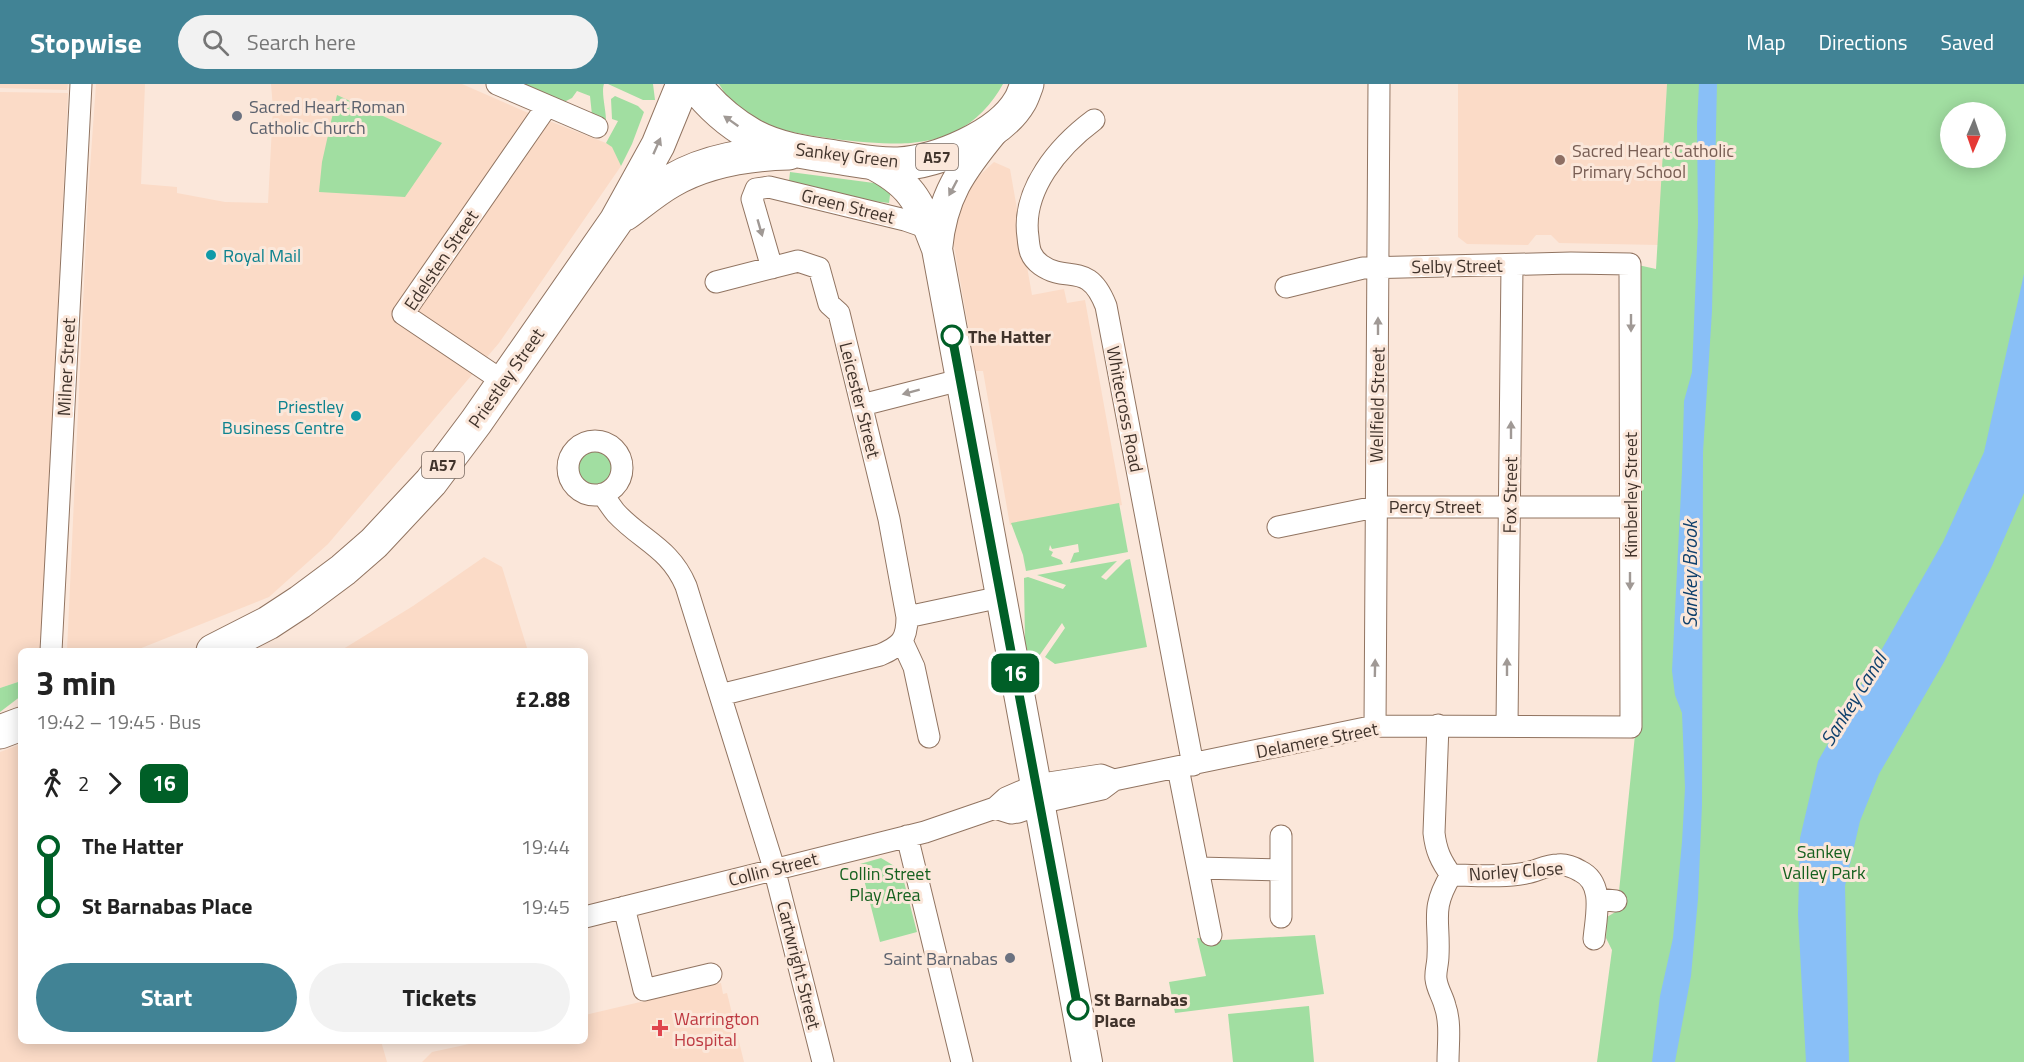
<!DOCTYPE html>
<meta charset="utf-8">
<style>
:root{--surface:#fff;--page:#f2f2f2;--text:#222;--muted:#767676;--accent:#418395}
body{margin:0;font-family:"Titillium Web",sans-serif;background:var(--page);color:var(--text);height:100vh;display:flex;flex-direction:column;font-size:22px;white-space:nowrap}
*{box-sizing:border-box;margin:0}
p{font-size:20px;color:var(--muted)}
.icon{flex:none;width:33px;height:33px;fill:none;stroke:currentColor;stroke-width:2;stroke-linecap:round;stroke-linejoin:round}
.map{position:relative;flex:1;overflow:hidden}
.side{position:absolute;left:18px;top:564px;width:570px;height:396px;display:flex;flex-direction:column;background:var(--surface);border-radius:9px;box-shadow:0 3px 15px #0003}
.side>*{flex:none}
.badge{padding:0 12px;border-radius:9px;font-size:21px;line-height:39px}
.needle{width:39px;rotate:182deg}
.buttons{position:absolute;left:1940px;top:18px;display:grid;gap:12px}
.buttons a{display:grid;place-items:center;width:66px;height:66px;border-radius:50%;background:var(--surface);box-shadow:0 3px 15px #0003;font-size:30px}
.map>.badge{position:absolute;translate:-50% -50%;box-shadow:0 0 0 3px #fff}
.legs{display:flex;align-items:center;gap:9px;height:66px;padding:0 18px;font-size:20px}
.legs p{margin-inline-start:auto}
.overview{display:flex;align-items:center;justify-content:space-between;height:102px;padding:0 18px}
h1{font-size:33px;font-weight:700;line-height:45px}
.action{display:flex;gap:12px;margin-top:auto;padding:12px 18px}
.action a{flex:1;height:69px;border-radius:36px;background:var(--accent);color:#fff;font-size:24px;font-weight:700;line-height:69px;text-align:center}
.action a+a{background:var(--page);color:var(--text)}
ul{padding:0 18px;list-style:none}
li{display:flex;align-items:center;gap:21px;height:60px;font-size:22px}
li i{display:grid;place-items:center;width:9px;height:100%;margin:0 8px;background:currentColor}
li i::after{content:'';width:15px;height:15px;margin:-8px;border:4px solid;border-radius:50%;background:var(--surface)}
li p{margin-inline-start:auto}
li:first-child i{background:linear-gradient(#0000 50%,currentColor 0)}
li:last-child i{background:linear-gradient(currentColor 50%,#0000 0)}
header{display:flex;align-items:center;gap:36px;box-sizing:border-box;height:84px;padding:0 30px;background:var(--accent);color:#fff}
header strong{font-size:28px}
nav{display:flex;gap:33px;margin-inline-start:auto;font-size:21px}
.search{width:420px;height:54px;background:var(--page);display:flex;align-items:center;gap:15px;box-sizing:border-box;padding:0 21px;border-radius:33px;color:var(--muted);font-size:22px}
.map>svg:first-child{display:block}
.built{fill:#fbdbc7}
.green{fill:#a1dea1;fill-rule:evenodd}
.water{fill:#89bff7}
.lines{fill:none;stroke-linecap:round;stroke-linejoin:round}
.street-casing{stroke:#917461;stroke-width:23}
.secondary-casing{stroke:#917461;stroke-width:32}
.highway-casing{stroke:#917461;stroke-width:35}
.street{stroke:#fff;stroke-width:21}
.secondary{stroke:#fff;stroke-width:30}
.highway{stroke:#fff;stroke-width:33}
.oneway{fill:#a09995}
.line-1-casing{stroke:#fff;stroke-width:14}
.line-1{stroke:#005f27;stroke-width:9}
.worship-dot{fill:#6b7280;stroke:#fbe7da;stroke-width:2}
.education-dot{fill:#8d6e63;stroke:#fbe7da;stroke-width:2}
.culture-dot{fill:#0f9aa8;stroke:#fbe7da;stroke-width:2}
.stop-1-dot{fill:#fff;stroke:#005f27;stroke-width:3}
.health-dot{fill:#e0444e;stroke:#fbe7da;stroke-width:2}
.labels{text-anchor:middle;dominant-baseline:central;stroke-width:6;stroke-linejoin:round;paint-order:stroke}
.shield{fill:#fbe7da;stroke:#786960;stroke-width:1.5}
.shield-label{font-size:16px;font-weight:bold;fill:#40332b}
.worship-label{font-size:18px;fill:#5b616d;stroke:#fbe7da;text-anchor:start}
.education-label{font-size:18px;fill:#785e54;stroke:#fbe7da;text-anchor:start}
.street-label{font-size:18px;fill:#40332b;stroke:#fbe7da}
.culture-label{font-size:18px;fill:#0d838f;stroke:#fbe7da;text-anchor:start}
.stop-label{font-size:18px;font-weight:bold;fill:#40332b;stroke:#fbe7da;text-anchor:start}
.park-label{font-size:18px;fill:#16611f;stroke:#fbe7da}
.health-label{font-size:18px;fill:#be3a42;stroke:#fbe7da;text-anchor:start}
.water-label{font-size:20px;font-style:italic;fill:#0f406c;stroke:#fbe7da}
</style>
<header>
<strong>Stopwise</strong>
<div class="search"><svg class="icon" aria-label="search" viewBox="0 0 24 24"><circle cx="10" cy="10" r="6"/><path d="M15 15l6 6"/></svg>Search here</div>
<nav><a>Map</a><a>Directions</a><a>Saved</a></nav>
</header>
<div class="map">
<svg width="2024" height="978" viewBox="0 0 2024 978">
<rect width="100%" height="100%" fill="#fbe7da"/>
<path class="built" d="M0 0H68L67 6 0 4Z
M96 0H145L141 100 177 103V109L225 118 268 119 273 24 271 0H462L526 28 606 59 612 62 621 82 499 259 328 460 269 513 134 567H67L88 112Z
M1458 0H1667L1659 161 1559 159 1551 151H1536L1528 161 1467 160 1458 153Z
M0 8 68 9 42 567H21V597L0 604Z
M994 78 1010 85 1032 211 1064 205 1067 219 1085 216 1122 421 1010 441 983 287H976L950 139 966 104Z
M484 473 502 483 528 567H340L413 522Z
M21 660V957H381L387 978H0V668Z
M721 899 723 910 727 909 744 978H422L432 968 483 957H585V931Z"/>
<path class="green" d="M521 0H604C601 8 606 26 606 36L604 38 592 31 590 12 577 7 572 14 564 18Z
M608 0H653L655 16H643Z
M719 0H1003C993 19 975 38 955 48 942 55 925 57 911 59 878 62 776 51 749 34 735 25 727 13 719 0Z
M1667 0H2024V978H1597L1612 866 1606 854 1607 833 1617 827 1636 641 1638 181 1656 185ZM1950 28H1995V74H1950Z
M337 11 442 59 405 113 319 108 322 78Z
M615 12 638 22 644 28 632 60 621 82 612 63 606 59 618 37 612 35 611 15Z
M790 88 874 99 886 103 898 113 890 111 889 119 863 116 789 97Z
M575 384a20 20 0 1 1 40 0a20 20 0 1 1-40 0Z
M1119 419 1128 468 1070 479 1074 469 1079 468 1078 460 1052 465 1050 461 1049 466 1053 468 1051 472 1061 476 1063 480 1026 487 1023 471 1011 439Z
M1130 475 1147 563 1055 580 1045 573 1065 544 1062 539 1030 585 1025 559 1024 494 1028 493 1063 505 1066 501 1037 491 1117 477 1101 493 1106 496 1126 476Z
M21 597V612L0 628V604Z
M881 774 901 786 917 848 880 858 860 780Z
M1315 851 1324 910 1175 929 1169 898 1206 892 1197 854 1223 856Z
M1309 922 1314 978H1233L1228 930Z"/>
<path class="water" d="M1699 0H1717L1712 227 1703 368 1702 721 1698 815 1691 892 1675 978H1652L1660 912 1673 854 1682 758 1685 704 1682 629 1675 611 1672 587 1682 387 1684 317 1692 288 1698 139 1697 41Z
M2024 190V409L1992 482 1944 578 1879 690 1860 737 1845 802 1849 978H1806L1798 831 1800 754 1818 677 1943 458 1984 368Z"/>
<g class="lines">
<g class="street-casing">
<path id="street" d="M497 0 597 43
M1094 36C1059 62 1021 106 1028 153 1029 165 1030 173 1041 181 1068 200 1088 176 1106 222L1193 681
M772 184 752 115 756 105 769 103 905 136 928 144 936 142
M716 198 798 177 819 184 829 220 839 229 889 435 907 533C907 556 901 562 880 571L720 611
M504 298 403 230 547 22
M862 321 960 296
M568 384a27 27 0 1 1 54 0a27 27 0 1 1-54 0Z
M602 410C607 416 611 423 616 429 642 457 670 464 686 502L774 784 823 978
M1278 443 1375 423H1630
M907 533 1001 513
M902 557 914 583 929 653
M51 567 81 0
M1438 641 1434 749C1436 767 1441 777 1451 791 1430 826 1440 835 1438 872 1438 880 1435 888 1436 895 1437 905 1443 913 1445 922 1451 939 1448 960 1448 978
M1375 642 1379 0
M1507 642 1512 181
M1178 684 1211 851
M995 724 1011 729 1018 728 1053 716 1102 705 1114 696 1375 642 1631 643 1630 180 1571 179 1363 184 1286 203
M907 752 962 978
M1198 784 1281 786
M1451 791C1476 791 1502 794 1526 789 1537 787 1546 781 1558 781 1566 780 1573 783 1580 787 1605 799 1596 832 1594 855
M1597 815 1616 817
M624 823 644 906 711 890
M585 833 925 748 995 724 1006 714 1036 701 1101 691 1111 695
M1281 833V752"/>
</g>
<g class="secondary-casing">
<path id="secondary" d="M868 78C915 101 919 119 937 165L1087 978
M937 165C942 112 961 86 994 46"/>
</g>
<g class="highway-casing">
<path id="highway" d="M694 0C710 21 729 38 752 51 777 65 807 69 835 73 856 76 877 81 898 80 937 78 1000 52 1020 17 1023 12 1025 5 1027 0
M625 130C640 119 655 106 671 97 707 76 748 70 789 69
M213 567 268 539 300 518 343 486 374 459 431 398 476 338 616 137 658 61 683 0
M0 648 21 640"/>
</g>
<use href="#street" class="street"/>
<use href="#secondary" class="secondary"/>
<use href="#highway" class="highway"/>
</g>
<defs><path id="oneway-solid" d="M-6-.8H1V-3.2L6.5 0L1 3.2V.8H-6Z" transform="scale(1.5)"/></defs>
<g class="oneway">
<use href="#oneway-solid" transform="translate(731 37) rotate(-145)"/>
<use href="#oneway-solid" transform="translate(657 62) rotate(-66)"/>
<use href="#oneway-solid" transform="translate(953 104) rotate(118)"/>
<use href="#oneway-solid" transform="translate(760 144) rotate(74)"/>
<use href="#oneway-solid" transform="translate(1631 239) rotate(90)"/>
<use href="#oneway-solid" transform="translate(1378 242) rotate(-90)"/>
<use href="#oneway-solid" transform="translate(911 308) rotate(165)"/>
<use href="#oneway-solid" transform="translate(1511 346) rotate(-90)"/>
<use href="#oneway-solid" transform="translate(1630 497) rotate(90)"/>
<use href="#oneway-solid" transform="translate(1507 583) rotate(-90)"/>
<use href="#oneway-solid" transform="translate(1375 584) rotate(-89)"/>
</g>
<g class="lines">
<g class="line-1-casing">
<path id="line-1" d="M952 252 1078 925"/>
</g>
<use href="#line-1" class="line-1"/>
</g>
<g class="worship-dot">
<circle cx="237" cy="32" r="6"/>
<circle cx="1010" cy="874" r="6"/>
</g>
<circle class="education-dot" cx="1560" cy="76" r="6"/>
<g class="culture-dot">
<circle cx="211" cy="171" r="6"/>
<circle cx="356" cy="332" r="6"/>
</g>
<g class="stop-1-dot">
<circle cx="952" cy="252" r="10"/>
<circle cx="1078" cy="925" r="10"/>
</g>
<path class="health-dot" d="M657 935h6v6h6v6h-6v6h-6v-6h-6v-6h6z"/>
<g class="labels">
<g class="shield">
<rect x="916" y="60" width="42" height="26" rx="4.5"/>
<rect x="422" y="368" width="42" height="26" rx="4.5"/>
</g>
<g class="shield-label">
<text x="937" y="73">A57</text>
<text x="443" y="381">A57</text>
</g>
<g class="worship-label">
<text x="249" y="22">Sacred Heart Roman<tspan x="249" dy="21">Catholic Church</tspan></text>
<text x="998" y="874" text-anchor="end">Saint Barnabas</text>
</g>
<g class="education-label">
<text x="1572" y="66">Sacred Heart Catholic<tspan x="1572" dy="21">Primary School</tspan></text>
</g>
<g class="street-label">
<text transform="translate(847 71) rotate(7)">Sankey Green</text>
<text transform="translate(848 122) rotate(14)">Green Street</text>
<text transform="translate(441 176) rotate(-56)">Edelsten Street</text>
<text transform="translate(1457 182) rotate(-1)">Selby Street</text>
<text transform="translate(66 283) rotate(-87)">Milner Street</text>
<text transform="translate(506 294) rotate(-55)">Priestley Street</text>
<text transform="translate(860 316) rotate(76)">Leicester Street</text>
<text transform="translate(1377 321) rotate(-89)">Wellfield Street</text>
<text transform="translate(1125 325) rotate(79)">Whitecross Road</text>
<text transform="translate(1510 411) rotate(-89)">Fox Street</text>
<text transform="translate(1630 411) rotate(-90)">Kimberley Street</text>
<text x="1435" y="422">Percy Street</text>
<text transform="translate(1317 656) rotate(-11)">Delamere Street</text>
<text transform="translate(773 785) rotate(-14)">Collin Street</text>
<text transform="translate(1516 787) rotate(-4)">Norley Close</text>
<text transform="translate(799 881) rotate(76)">Cartwright Street</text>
</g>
<g class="culture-label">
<text x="223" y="171">Royal Mail</text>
<text x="344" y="322" text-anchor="end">Priestley<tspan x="344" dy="21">Business Centre</tspan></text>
</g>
<g class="stop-label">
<text x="968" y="252">The Hatter</text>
<text x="1094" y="915">St Barnabas<tspan x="1094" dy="21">Place</tspan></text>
</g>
<g class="park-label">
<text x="1824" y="767">Sankey<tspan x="1824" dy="21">Valley Park</tspan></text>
<text x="885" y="789">Collin Street<tspan x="885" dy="21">Play Area</tspan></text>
</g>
<g class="health-label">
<text x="674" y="934">Warrington<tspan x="674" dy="21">Hospital</tspan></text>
</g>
<g class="water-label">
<text transform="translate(1689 490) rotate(-90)">Sankey Brook</text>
<text transform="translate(1853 615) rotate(-58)">Sankey Canal</text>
</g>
</g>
</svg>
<div class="buttons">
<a><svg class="needle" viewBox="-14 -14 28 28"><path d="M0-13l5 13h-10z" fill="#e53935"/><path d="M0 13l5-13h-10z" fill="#767676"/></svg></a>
</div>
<b class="badge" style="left:1015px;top:589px;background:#005f27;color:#fff">16</b>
<section class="side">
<div class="overview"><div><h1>3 min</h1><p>19:42 – 19:45 · Bus</p></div><b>£2.88</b></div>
<div class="legs"><svg class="icon" aria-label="walk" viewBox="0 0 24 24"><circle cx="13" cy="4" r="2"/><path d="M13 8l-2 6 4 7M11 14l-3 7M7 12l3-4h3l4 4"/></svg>2<svg class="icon" aria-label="forward" viewBox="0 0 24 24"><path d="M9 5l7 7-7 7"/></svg><b class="badge" style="background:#005f27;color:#fff">16</b></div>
<ul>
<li><i style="color:#005f27"></i><b>The Hatter</b><p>19:44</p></li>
<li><i style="color:#005f27"></i><b>St Barnabas Place</b><p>19:45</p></li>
</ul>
<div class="action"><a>Start</a><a>Tickets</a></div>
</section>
</div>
